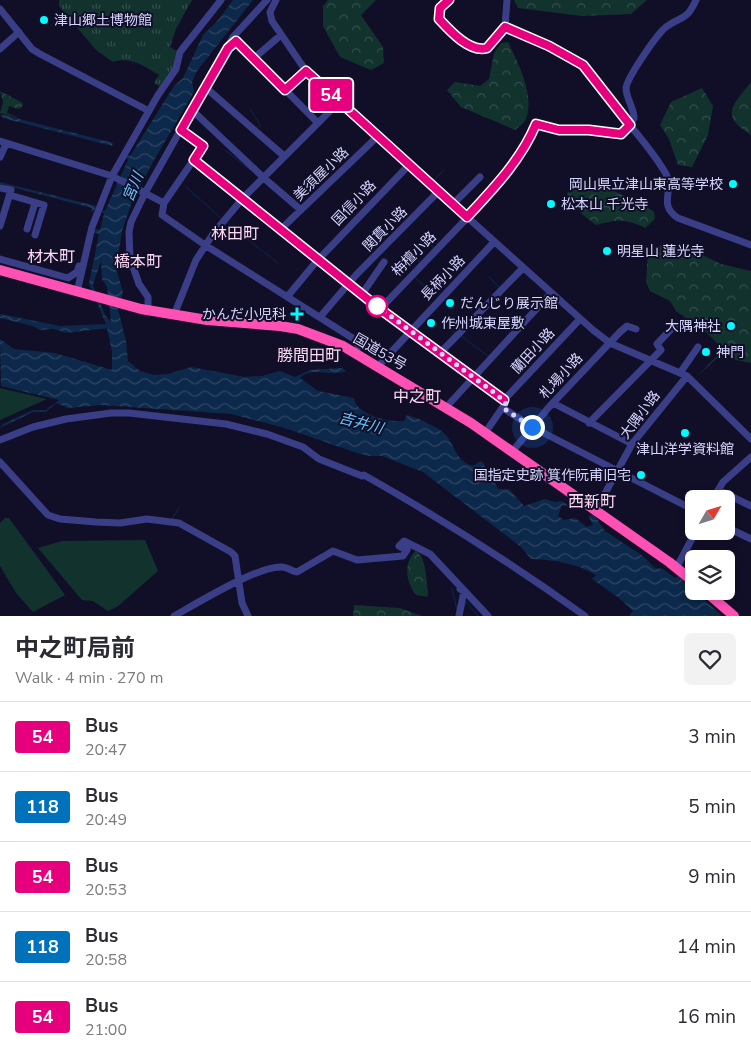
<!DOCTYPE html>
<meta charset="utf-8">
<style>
:root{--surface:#fff;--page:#f2f2f3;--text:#2b2b33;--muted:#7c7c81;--line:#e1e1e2}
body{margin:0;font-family:"Nunito Sans","Noto Sans JP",sans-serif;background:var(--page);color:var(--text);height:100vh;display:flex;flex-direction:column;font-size:19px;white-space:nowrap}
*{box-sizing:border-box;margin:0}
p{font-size:16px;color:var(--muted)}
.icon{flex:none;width:28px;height:28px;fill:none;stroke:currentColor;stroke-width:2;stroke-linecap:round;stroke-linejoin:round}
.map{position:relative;height:616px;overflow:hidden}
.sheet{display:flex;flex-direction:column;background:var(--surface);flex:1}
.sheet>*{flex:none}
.badge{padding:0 10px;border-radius:4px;font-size:18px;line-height:32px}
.needle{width:32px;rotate:51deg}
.buttons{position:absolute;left:685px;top:490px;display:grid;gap:10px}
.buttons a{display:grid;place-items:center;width:50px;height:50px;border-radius:8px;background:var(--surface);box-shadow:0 2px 8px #0003;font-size:25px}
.you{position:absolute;width:25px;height:25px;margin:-12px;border:4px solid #fff;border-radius:50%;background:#1a73e8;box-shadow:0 0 0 8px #1a73e833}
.map>.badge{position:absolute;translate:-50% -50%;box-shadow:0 0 0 2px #fff}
.round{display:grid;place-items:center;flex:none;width:52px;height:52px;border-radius:8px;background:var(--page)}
.headline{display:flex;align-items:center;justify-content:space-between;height:85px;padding:0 15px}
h1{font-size:24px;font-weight:700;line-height:38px}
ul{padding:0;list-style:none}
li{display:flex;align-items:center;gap:15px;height:70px;padding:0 15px;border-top:1px solid var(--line)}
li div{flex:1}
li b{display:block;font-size:19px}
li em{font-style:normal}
li .badge{min-width:55px;font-weight:700;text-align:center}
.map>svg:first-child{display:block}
.grass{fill:#12322e}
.forest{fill:url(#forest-crowns)}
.park{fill:url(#park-tufts)}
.water{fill:url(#water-waves);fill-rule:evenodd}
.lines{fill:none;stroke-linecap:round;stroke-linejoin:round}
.stream{stroke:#0c284a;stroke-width:1}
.minor{stroke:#3a3e87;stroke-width:7}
.highway{stroke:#ff51b3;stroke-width:10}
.line-casing{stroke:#fff;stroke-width:11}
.line{stroke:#e6007e;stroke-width:8}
.walk{stroke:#d7d6ff;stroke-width:5;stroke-dasharray:0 9}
.poi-dot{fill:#02fbff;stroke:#110f27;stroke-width:2}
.stop-dot{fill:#fff;stroke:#e6007e;stroke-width:2.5}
.labels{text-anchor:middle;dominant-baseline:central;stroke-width:4;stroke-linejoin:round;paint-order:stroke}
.poi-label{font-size:14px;fill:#d7d6ff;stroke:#110f27;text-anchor:start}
.street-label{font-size:14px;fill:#d7d6ff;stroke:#110f27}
.water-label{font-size:15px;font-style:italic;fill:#64c4ff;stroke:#110f27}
.quarter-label{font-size:16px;fill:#ffd8f4;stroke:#110f27}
</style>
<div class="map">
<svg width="751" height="616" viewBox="0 0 751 616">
<defs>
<pattern id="forest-crowns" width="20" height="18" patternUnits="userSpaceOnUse" patternTransform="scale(1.25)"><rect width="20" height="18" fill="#12322e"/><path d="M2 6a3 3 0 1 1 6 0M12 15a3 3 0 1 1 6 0" fill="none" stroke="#344f4d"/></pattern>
<pattern id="park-tufts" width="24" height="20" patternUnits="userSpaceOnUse" patternTransform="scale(1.25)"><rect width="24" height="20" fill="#12322e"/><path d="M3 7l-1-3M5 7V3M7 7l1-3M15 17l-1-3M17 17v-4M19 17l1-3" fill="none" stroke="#344f4d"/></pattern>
<pattern id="water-waves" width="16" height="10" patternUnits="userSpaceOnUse" patternTransform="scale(1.25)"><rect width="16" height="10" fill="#0c284a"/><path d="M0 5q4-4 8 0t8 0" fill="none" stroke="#2f4665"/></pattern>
</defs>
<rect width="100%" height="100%" fill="#110f27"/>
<path class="grass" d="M0 388 47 399 0 420Z
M5 518H9L65 595 33 612 16 593 0 566V523Z
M145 540 158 571 117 607 108 611 93 601 82 600 38 548 62 541Z"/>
<path class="forest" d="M328 0H376L361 15 383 47 384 63 371 70 340 57 323 26V6Z
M514 0H647L631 14 582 16 518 8Z
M508 42C518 63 535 95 526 119 524 123 519 127 515 130L461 107 447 90 455 82 480 86 489 79 494 53 501 43Z
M751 82V135C718 115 734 104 751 82Z
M702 88 713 106 708 135 692 167 678 165 669 139 660 125 671 102Z
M0 91 23 103 22 107 18 109 9 106 7 113 21 119 0 113 3 102Z
M576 183 585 186 598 184 641 203 654 212 655 219 645 228C624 218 617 220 596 225L582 214 567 194Z
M679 244 721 264 751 271V363L736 360 724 352 696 377 721 352V347L699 325 695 324 676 311 670 301 650 291 646 282 648 252 658 246Z
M415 551C427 555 427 586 428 597L416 595C406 582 403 565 415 551Z
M354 605 400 608 422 616H353Z"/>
<path class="park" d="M59 0H192L176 29 170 47 178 52 174 68 161 87 154 83 159 75C145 66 129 56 113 62L96 50 59 6Z"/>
<path class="water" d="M233 0H253L197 71 192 82 194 92 153 162 132 202 122 231 116 269 123 292 118 309 126 341 128 361 140 371 154 375 168 374 191 367 245 377 262 376 280 371 295 377 310 370 342 368 346 371C332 378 313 365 300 378L318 391 354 398C355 414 389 423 404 421L407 415C416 417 440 428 445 434 455 445 456 462 473 466L481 461 484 463 485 470 483 473 491 475 498 489H509L524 506 545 499 555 502 562 501 570 507 562 505 558 516 564 520 575 518 587 527 593 525 589 517 593 513 605 531 643 556 655 568 663 569 675 578 678 576 722 616H629L633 611 619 598 592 579 596 575C576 563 554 560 531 559L521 547 423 472 382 456H369L357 453 285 428 231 414 101 405 68 408 56 403 46 412H33L0 428 3 424 33 410H46L59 400 1 386 0 339 14 349 55 353 112 370V352L107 328 66 333 54 329 40 330 33 326 0 318V314L60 326 106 324 89 284 99 234 93 232 94 229 100 230 104 214 101 210 105 211 128 160 126 158 127 155 130 156 174 86 183 78 203 35 219 19ZM101 261 102 279 107 287 111 322 105 315 93 285Z
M0 114 113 143 112 146 3 118Z
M0 182 96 206 94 211 91 212 92 208 0 184Z"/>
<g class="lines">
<path class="stream" d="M250 109 260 124 257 128
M225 150 250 170
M432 182 444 170
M185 186 222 219
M351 192 367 206
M227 223 279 264
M423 238 434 248
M407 252 420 262
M489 277 499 287
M415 278 426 287
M443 324 455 333
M461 336 488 356
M172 519 179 508
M452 588 457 610
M464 606 466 602 478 616"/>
<path class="minor" d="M276 0 270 12 272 21 306 71 339 102 593 330 610 343 687 376 751 439
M449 0 440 8 439 19C450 31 470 53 487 48L505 27C528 35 566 49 584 67 601 83 615 105 629 124 642 140 656 156 666 174 675 191 657 204 678 218L751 245
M0 9 32 49 40 54 149 111
M505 27 507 0
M230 47 237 41 318 123
M0 49 19 32
M254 58 281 35
M205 87 284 156
M285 90 306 71
M192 110 265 179 301 210
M181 130 203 146 164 203 162 215 205 245 354 339 359 347
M0 141 112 176 164 203
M0 157 6 144
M194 160 380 309 504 400
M0 188 11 190 0 226
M10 195 44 205 35 235
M453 204 480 177
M467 217C494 188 520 160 536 124L559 130H589L621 135 626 132 634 118C634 108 626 98 626 88 627 78 657 34 666 27 682 15 686 22 696 0
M27 229 35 203
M281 229 377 137
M0 259 68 278 77 272 79 266
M77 292 92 227 112 176 158 95 176 69 180 52 221 0
M362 294 384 262
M287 297 316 262 408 166
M380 309 468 217
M176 310 196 260 213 234 243 198 339 102
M148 311V297L139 284 130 258 129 232 131 222 145 193 233 37 267 0
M320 317 356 275 438 192
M440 353 523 268
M382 362 494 242
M680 373 698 347
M504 400 580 319
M450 403 551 293
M553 403 632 444
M503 408 532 427 694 510
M589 423 661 350 657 344 675 325
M485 433 505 404
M0 440 33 427 66 419 111 413H129L226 424 267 434 303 447 319 459 362 476 364 475C440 518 514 565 585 616
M516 447 549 407 620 332 627 326 636 329
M0 462 48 515 60 519 96 522 120 523 147 519 179 523 231 552 235 556 242 603 248 616
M718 490 751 506
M713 499 723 482 751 457
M596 510 632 444 687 376
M726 527 751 539
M679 563 696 531
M174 616C196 604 259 565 282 567 287 567 291 571 297 572L333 551 357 560 403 556 407 550 399 546 404 541 430 554 488 616
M459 616 464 591 460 589"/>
<path class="highway" d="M0 270 141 309 207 320 280 326 298 329 343 346 471 423 669 562 694 582
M705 591 734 616"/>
</g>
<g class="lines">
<g class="line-casing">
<path id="line" d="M449 0 440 8 439 19C450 31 470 53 487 48L505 27 549 46 583 65 630 125 621 134 589 130H559L536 124C521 160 494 188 467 217L306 71 285 90 236 41 228 48 181 130 203 146 194 160 380 309 504 400"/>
</g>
<use href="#line" class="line"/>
<path class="walk" d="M377 306 496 394 506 403 503 408 532 427"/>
</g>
<g class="poi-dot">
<circle cx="44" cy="20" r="5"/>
<circle cx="733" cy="184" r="5"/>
<circle cx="551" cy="204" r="5"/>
<circle cx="607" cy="251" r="5"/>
<circle cx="450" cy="303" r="5"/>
<path d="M294.5 306.5h5v5h5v5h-5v5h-5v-5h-5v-5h5z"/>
<circle cx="431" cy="323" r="5"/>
<circle cx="731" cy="326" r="5"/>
<circle cx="706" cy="352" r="5"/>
<circle cx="685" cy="433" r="5"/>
<circle cx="641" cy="475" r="5"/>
</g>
<circle class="stop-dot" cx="377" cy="306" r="10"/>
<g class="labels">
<g class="poi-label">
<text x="54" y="20">津山郷土博物館</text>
<text x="723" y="184" text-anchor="end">岡山県立津山東高等学校</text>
<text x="561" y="204">松本山 千光寺</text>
<text x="617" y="251">明星山 蓮光寺</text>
<text x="460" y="303">だんじり展示館</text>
<text x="286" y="314" text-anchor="end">かんだ小児科</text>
<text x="441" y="323">作州城東屋敷</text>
<text x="721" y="326" text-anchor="end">大隅神社</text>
<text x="716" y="352">神門</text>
<text x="685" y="449" text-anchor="middle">津山洋学資料館</text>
<text x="631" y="475" text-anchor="end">国指定史跡 箕作阮甫旧宅</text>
</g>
<g class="street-label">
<text transform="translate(321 174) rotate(-44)">美須屋小路</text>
<text transform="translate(354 203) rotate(-46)">国信小路</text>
<text transform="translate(385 229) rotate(-45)">関貫小路</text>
<text transform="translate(414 254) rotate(-45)">栴檀小路</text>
<text transform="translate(443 278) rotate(-46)">長柄小路</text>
<text transform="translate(533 351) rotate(-47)">蘭田小路</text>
<text transform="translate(380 352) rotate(30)">国道53号</text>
<text transform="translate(561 376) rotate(-47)">札場小路</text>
<text transform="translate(640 415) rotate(-53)">大隅小路</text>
</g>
<g class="water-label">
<text transform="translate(133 187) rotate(-67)">宮川</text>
<text transform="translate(361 423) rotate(15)">吉井川</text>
</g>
<g class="quarter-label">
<text x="235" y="234">林田町</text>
<text x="51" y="257">材木町</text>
<text x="138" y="262">橋本町</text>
<text x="309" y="356">勝間田町</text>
<text x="417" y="397">中之町</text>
<text x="592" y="502">西新町</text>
</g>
</g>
</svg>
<div class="buttons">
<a><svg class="needle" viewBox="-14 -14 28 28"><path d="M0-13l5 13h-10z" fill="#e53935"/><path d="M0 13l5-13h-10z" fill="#7c7c81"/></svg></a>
<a><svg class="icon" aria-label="layers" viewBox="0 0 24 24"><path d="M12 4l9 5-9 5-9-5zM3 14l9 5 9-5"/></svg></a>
</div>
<div class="you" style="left:532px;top:427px"></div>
<b class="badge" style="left:331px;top:95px;background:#e6007e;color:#fff">54</b>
</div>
<section class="sheet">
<div class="headline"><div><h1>中之町局前</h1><p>Walk · 4 min · 270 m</p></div><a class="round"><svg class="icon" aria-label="heart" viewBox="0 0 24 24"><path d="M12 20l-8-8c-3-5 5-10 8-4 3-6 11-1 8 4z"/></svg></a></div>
<ul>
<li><span class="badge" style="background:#e6007e;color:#fff">54</span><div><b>Bus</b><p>20:47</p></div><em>3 min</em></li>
<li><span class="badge" style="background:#0072bc;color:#fff">118</span><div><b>Bus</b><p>20:49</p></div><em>5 min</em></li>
<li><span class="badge" style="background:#e6007e;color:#fff">54</span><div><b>Bus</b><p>20:53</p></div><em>9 min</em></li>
<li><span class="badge" style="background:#0072bc;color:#fff">118</span><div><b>Bus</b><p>20:58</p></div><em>14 min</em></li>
<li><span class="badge" style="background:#e6007e;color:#fff">54</span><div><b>Bus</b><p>21:00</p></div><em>16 min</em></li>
</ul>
</section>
